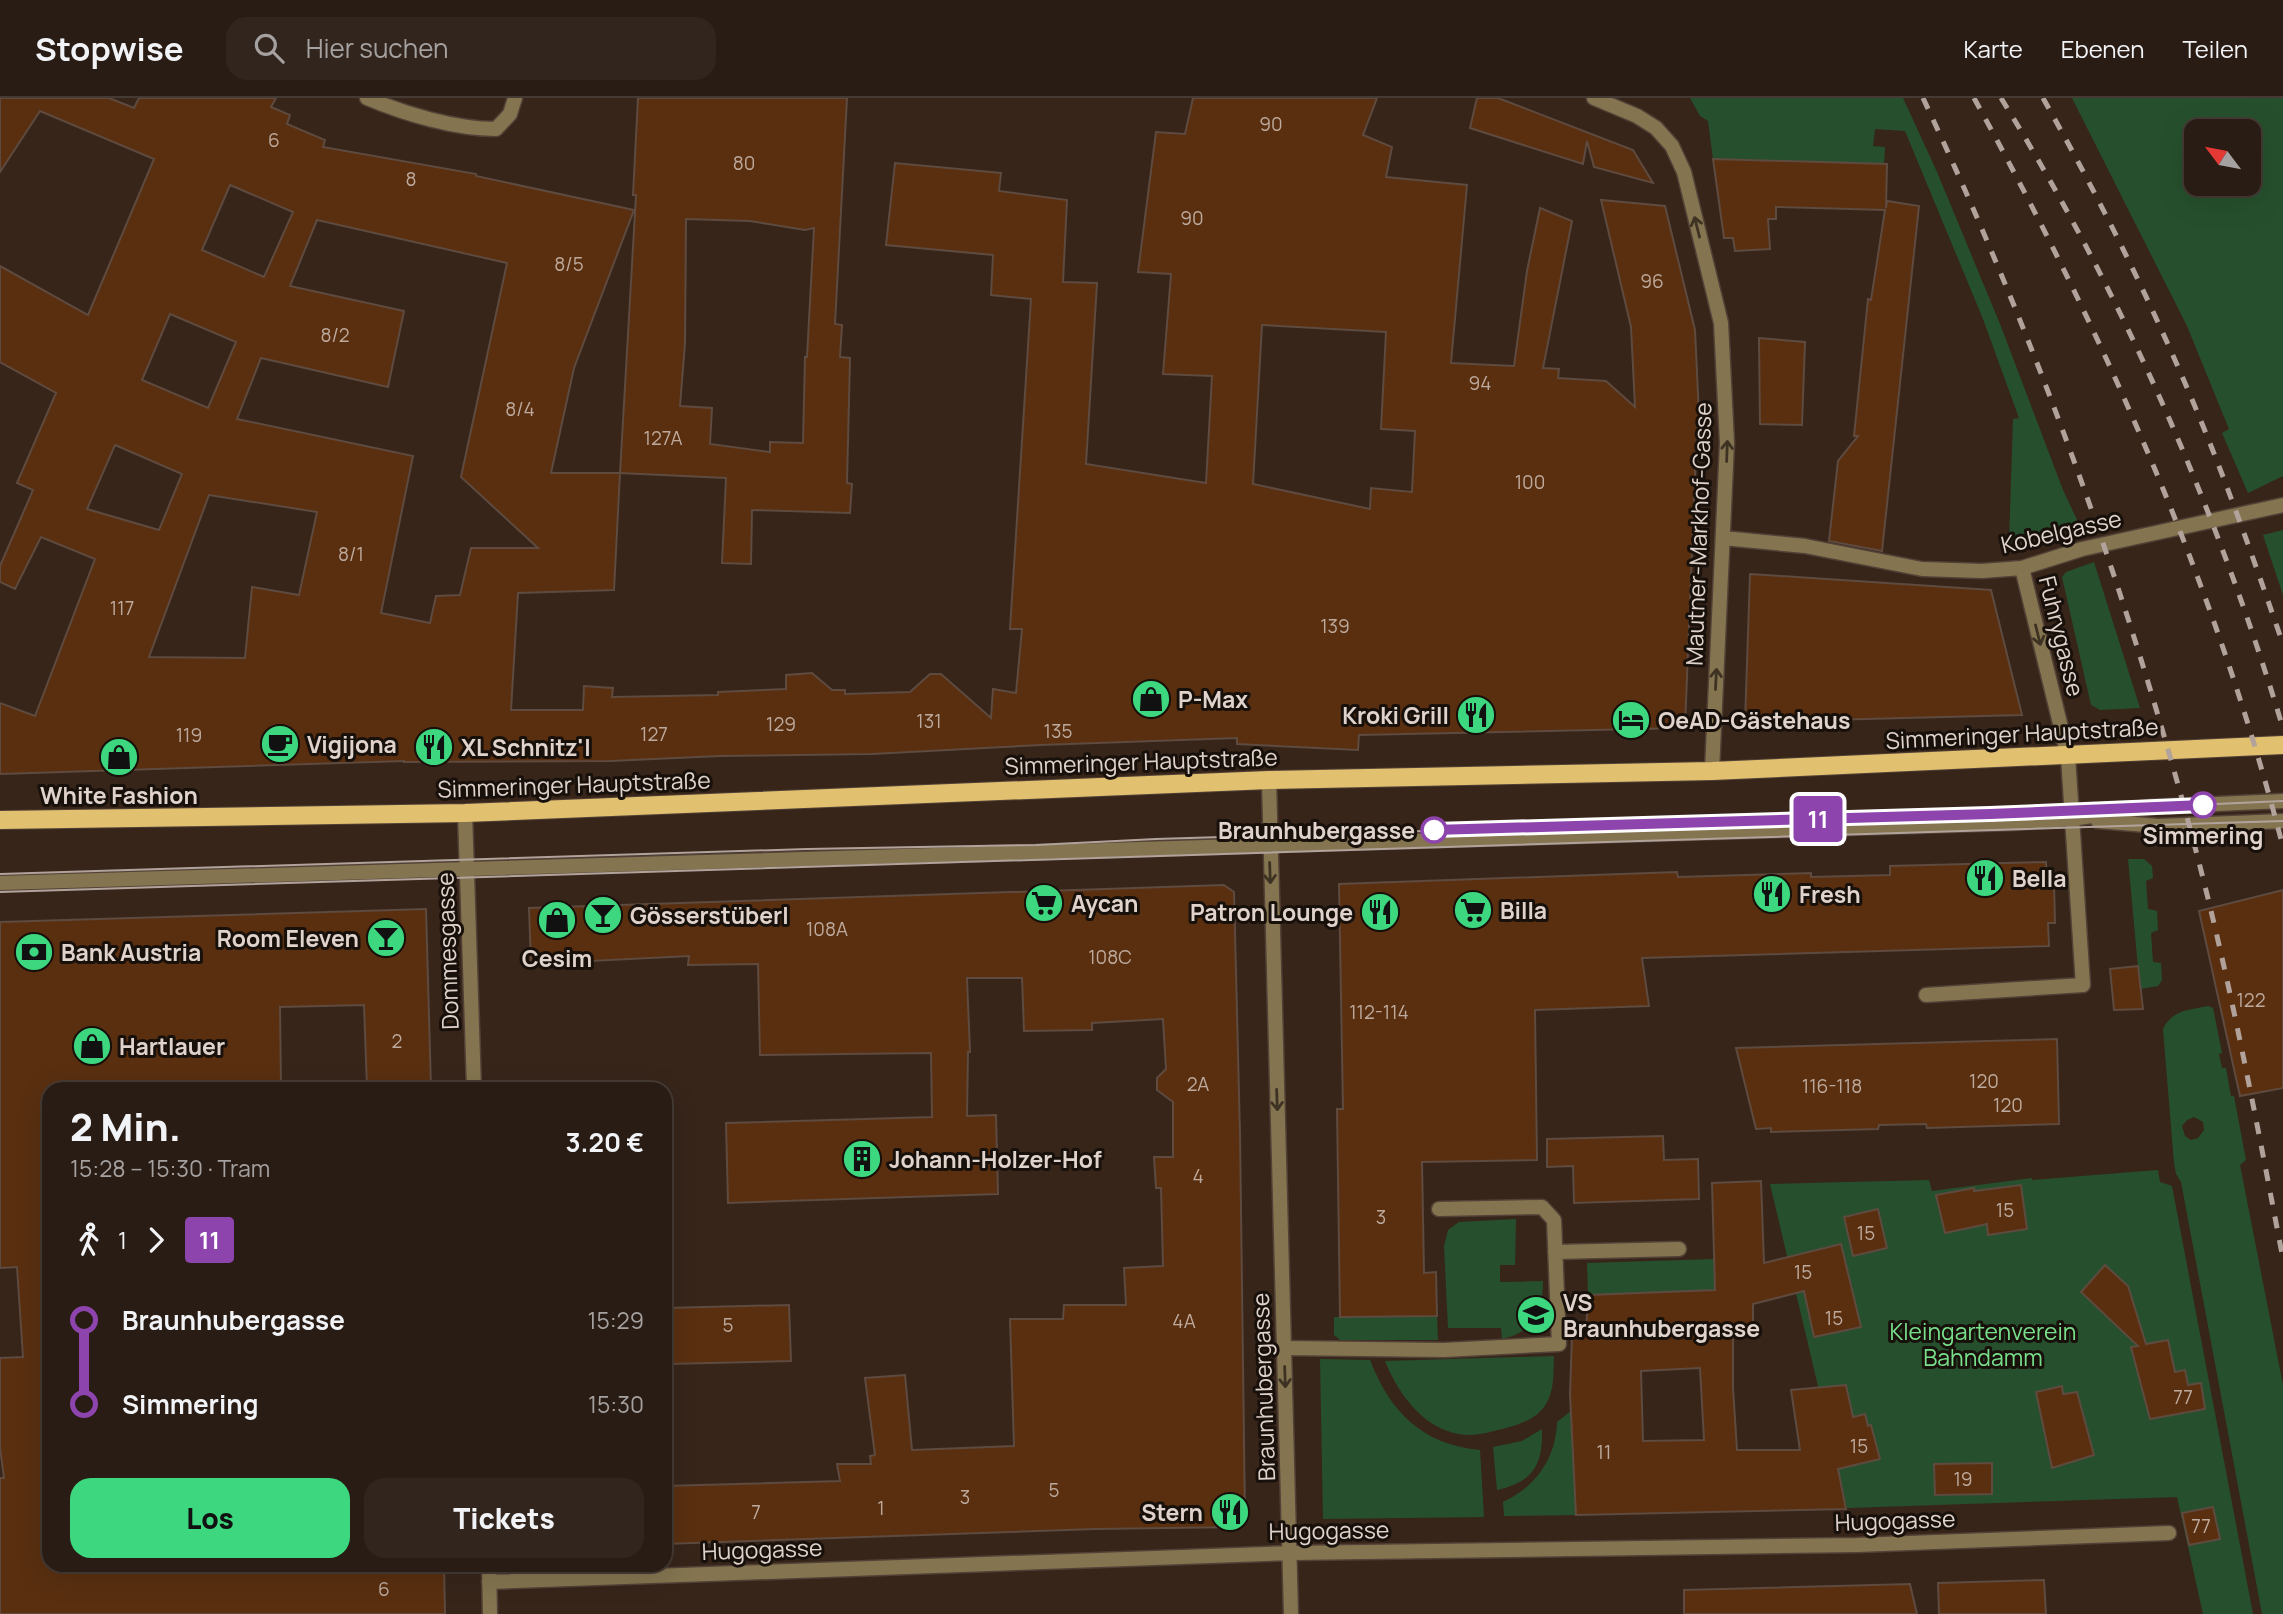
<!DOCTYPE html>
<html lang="de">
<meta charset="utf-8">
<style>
:root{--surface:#291c14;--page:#31251d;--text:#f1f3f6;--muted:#a5a1a0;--line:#453a34;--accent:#3cd77e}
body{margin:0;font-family:Manrope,sans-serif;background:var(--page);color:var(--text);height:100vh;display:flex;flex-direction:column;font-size:26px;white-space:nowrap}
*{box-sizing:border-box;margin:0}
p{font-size:23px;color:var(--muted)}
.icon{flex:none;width:38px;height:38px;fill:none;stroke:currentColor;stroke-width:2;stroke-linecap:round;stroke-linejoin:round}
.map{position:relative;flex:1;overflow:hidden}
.side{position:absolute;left:42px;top:984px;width:630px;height:490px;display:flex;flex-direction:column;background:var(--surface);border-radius:21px;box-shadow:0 7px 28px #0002,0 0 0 2px var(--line)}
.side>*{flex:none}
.badge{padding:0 14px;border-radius:5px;font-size:24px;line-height:46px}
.needle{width:46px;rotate:302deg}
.controls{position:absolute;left:2184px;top:21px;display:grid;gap:14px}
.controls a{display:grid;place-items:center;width:77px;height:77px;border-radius:14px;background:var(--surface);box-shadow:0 7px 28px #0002,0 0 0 2px var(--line);font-size:35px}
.map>.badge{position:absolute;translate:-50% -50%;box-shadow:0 0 0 4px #fff}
.legs{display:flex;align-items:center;gap:10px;height:77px;padding:0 28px;font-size:23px}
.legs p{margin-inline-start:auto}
.head{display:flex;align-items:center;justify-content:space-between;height:119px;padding:0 28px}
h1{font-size:38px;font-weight:800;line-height:52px}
.primary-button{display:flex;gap:14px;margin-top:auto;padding:14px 28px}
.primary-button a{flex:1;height:80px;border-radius:21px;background:var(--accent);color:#111;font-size:28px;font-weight:800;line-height:80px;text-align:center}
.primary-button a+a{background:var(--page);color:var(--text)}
ul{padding:0 28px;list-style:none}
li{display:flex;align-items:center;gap:24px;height:84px;font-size:26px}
li i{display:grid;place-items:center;width:10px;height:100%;margin:0 9px;background:currentColor}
li i::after{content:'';width:18px;height:18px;margin:-9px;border:5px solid;border-radius:50%;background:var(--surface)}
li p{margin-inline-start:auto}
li:first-child i{background:linear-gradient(#0000 50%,currentColor 0)}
li:last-child i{background:linear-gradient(currentColor 50%,#0000 0)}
header{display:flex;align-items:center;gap:42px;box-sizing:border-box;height:98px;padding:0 35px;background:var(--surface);border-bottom:2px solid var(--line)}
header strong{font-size:33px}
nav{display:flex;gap:38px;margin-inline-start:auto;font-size:24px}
.search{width:490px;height:63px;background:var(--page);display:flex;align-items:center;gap:18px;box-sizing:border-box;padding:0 24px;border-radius:21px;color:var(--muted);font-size:26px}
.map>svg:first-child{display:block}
.green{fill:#26502d;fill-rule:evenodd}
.building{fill:#592f10;stroke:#5e4a3e;stroke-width:2;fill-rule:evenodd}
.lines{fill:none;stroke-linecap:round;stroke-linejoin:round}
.service-casing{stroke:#524136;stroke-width:17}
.minor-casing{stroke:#524136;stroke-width:17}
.tertiary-casing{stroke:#524136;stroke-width:17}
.primary-casing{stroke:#524136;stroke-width:20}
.service{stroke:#847550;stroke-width:14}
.minor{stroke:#847550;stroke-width:14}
.tertiary{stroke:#847550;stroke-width:14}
.primary{stroke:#e1c070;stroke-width:18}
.tram{stroke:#b1a39b;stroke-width:2}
.rail{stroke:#b1a39b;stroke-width:5;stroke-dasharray:12 12;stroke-linecap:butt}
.oneway{stroke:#3e3323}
.line-1-casing{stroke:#fff;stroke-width:16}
.line-1{stroke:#8e44ad;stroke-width:10}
.stop-1-dot{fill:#fff;stroke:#8e44ad;stroke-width:3.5}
.labels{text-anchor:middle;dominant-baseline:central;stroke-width:6;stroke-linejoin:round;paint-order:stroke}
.number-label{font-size:19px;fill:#beaa9d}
.street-label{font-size:23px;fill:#e0d3cc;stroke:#18100b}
.poi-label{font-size:23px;font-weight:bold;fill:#e0d3cc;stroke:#18100b;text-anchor:start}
.stop-label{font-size:23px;font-weight:bold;fill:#e0d3cc;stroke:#18100b;text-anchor:end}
.park-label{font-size:23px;fill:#78e08a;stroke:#18100b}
</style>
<header>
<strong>Stopwise</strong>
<div class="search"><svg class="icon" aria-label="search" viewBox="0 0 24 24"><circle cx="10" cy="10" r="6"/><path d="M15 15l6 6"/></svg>Hier suchen</div>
<nav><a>Karte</a><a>Ebenen</a><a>Teilen</a></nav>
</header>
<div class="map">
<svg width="2283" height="1516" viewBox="0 0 2283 1516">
<rect width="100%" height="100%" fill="#37251a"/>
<path class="green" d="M1690 0H1903L1937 74 2000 226 2063 392 2080 428 2009 445 2013 321 2019 320 1983 221 1905 33 1875 31 1873 48 1885 49 1884 66 1713 61 1708 23 1700 18Z
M2072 0H2283V378L2248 395 2222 335 2229 331 2187 228ZM2196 33H2249V86H2196Z
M2283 432V497L2263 437Z
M2094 464 2140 610 2100 612 2091 607 2062 479 2066 474Z
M2128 761H2144L2152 768 2153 780 2146 783 2148 811 2157 813 2158 832 2151 835 2153 864 2161 865 2162 882 2158 888 2140 891Z
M2208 908 2213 910 2222 955 2219 956 2222 970H2226L2231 998H2234L2246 1062 2240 1067 2283 1287V1516H2262L2181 1084 2176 1076 2174 1065 2163 931C2172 912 2189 912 2208 908ZM2194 1019 2203 1024 2204 1032 2198 1040 2191 1042 2185 1038 2182 1028 2187 1022Z
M2158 1072 2160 1084 2172 1088 2253 1516H2203L2177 1399 1847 1410 1770 1086 1929 1082 1932 1093 2032 1080V1082Z
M1516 1121 1515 1167H1500V1184L1543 1183C1543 1212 1533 1235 1502 1241L1501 1230H1448L1444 1148 1448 1132 1459 1124Z
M1715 1161V1192L1588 1197 1587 1165Z
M1437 1218 1438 1242H1340L1334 1237V1219Z
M1554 1258C1553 1274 1555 1291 1546 1306 1538 1320 1521 1326 1506 1330 1494 1333 1481 1337 1469 1337 1427 1336 1399 1298 1385 1263Z
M1320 1261 1370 1262C1390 1314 1423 1347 1480 1352L1484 1419 1323 1421Z
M1571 1313 1576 1417 1504 1418 1503 1404C1536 1389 1556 1360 1557 1324Z
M1542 1331C1543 1367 1533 1384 1497 1392L1493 1349 1522 1343Z"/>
<path class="building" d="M0 0H109L134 10 139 0H276L271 9 290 17 287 26 325 42 323 49 476 76V78L634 112 574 270 551 375H620L614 492 518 495 511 612H583L584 588 613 590 612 599 718 597V594L786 591V577L812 575 832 592H845V596L910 594 930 576H941L991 620 993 591 1016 595 1022 531H1010L1031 201 991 197 993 157 886 147 895 65 1001 75 999 93 1067 102 1063 184 1097 185 1086 366 1206 385 1212 278 1163 276 1171 176 1138 174 1156 34 1185 36 1193 0H1377L1363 37 1392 49 1386 79 1467 87 1451 265 1514 268 1527 173 1540 110 1572 123 1543 270 1559 271 1558 280 1606 283 1635 309 1631 229 1601 102 1665 108 1695 232 1699 317 1696 351 1685 630 1359 637 1358 652 1237 646V640L1041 647 872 656 720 658 610 663 404 664V663L0 676V605L35 618 95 461 41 439 15 491 0 484V468L33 392 17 385 56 295 0 264V168L88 217 154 61 40 13 0 74ZM230 87 293 114 264 179 202 152ZM317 122 507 165 461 379 538 450H471L460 497 436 498 430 525 381 515 413 358 237 321 261 260 388 289 404 213 290 188ZM170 216 236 244 208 310 142 282ZM1262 227 1386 234 1381 331 1415 333 1412 394 1371 390 1370 411 1253 386ZM115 347 182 376 159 432 87 411ZM209 397 317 414 299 497 252 489 245 560 149 559Z
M638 0H847L835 226 842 227 840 259 850 260 847 385 852 386 850 415 752 412 751 466 722 465 726 380 620 375 636 97H633ZM686 121 750 123 805 132 814 130 807 259H805L803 345 770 344V354L710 346 712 310 680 308 685 245Z
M1477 0H1498L1633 52 1653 85 1594 69 1587 43 1583 66 1470 30Z
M1713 61 1887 66 1886 110 1887 103 1919 108 1882 453 1829 443 1838 363 1858 338H1854L1868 201 1871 202 1885 112 1776 109V121H1768L1770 151 1735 153 1733 140H1724Z
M1759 240 1805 244 1802 327 1760 326Z
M1750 476 1991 492 2022 617 1745 624Z
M2046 764 2047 785H2054L2055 825H2048L2049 848 1642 860 1649 908 1535 912 1537 1062 1422 1064 1424 1175 1436 1174 1437 1218 1340 1219 1337 1011H1343L1339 786 1677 774 1678 779 1811 775V779L1890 777V768Z
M1224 787 1234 794 1240 1036 1245 1419 1239 1429 1095 1431 665 1446V1388L840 1383 837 1366H871L870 1358 875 1357 865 1280 905 1277 912 1352 1014 1348 1010 1221H1063L1064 1207H1126L1124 1170 1163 1168 1161 1090H1156L1154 1059H1173V1004L1157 992V980L1166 971 1163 921 1092 925V932L1024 933 1022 880H967L970 954H968L967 1018 996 1017 998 1096 728 1105 726 1025 932 1019 931 955 760 957 758 866 688 867 689 858 531 866 529 810Z
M2283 792V990L2240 998 2199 813Z
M426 811 431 990H367L364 907 280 909 281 990H49V1466H444L445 1516H0V1380H4L0 1350V1260L23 1259 17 1169 0 1170V824Z
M2138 868 2143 911 2114 912 2110 871Z
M2057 941 2059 1026 1927 1030 1926 1026 1879 1027 1878 1031 1771 1034V1030L1756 1031 1736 950Z
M1663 1038 1664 1062 1698 1061 1699 1101 1574 1105 1573 1068 1547 1069V1041Z
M1761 1083 1764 1165 1841 1146 1861 1229 1814 1239 1804 1193 1753 1206V1235L1733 1237V1290L1737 1352H1800L1791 1292 1846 1287 1853 1319 1865 1316 1868 1328 1871 1327 1880 1361 1838 1371 1846 1411 1576 1417 1570 1296 1572 1237 1586 1236 1588 1197 1715 1192 1712 1085ZM1700 1270 1704 1342 1643 1343 1641 1273Z
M2021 1087 2027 1131 1988 1137 1987 1126 1945 1135 1936 1097 1974 1090V1093Z
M1878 1111 1887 1150 1853 1158 1844 1119Z
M2105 1167 2128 1188 2146 1246 2168 1242 2175 1274 2185 1272 2188 1287 2201 1285 2205 1311 2150 1321 2131 1249 2138 1248 2081 1194Z
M789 1207 791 1263 668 1266 665 1245V1210Z
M2062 1288 2063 1296 2077 1294 2094 1357 2052 1370 2036 1294Z
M1992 1365V1396L1935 1397 1934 1366Z
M2213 1409 2220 1441 2189 1447 2182 1415Z
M2044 1482 2046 1516H1939L1938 1485Z
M1910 1486 1917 1516H1684V1492Z"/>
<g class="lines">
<g class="service-casing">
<path id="service" d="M2098 723 2158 728 2283 723
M0 785 2011 725 2072 721 2150 709 2283 703
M1926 897 2083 887 2068 658
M1555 1154 1679 1151
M1284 1250 1444 1252 1559 1246 1554 1122 1542 1109 1439 1111"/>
</g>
<g class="minor-casing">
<path id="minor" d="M367 0C405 16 455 31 496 31L510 16 515 0
M1594 0 1637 18 1656 30 1672 48 1684 74 1721 225 1727 345 1712 673
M1723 440 1805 448 1922 471 1982 473 2022 470 2082 451 2283 407
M2022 470 2068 658
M1269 682 1291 1516
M489 1484 1291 1455 1857 1447 2169 1435"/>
</g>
<g class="tertiary-casing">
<path id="tertiary" d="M465 715 474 990
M489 1466 490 1516"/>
</g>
<g class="primary-casing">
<path id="primary" d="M0 722 465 715 1269 682 1712 673 2283 647"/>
</g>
<use href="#service" class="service"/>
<use href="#minor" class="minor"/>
<use href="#tertiary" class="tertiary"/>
<use href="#primary" class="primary"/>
<path class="tram" d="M0 776 807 751 1036 747 1156 741 1990 716 2283 703
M0 794 2283 723"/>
<path class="rail" d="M1923 0C2031 230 2118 467 2185 712 2226 860 2254 1010 2283 1161
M1974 0C2105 238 2215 485 2283 749
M2001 0C2123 197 2216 409 2283 630
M2043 0C2115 128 2180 262 2231 400 2249 448 2266 497 2283 546"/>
</g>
<defs><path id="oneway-shaft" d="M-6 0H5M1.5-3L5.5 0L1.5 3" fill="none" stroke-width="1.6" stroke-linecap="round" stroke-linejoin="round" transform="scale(1.75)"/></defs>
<g class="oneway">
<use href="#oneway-shaft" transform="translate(1697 129) rotate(-104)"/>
<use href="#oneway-shaft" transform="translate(1727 353) rotate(-88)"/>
<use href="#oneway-shaft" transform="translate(2038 537) rotate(76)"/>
<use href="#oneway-shaft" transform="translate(1716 581) rotate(-87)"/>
<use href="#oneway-shaft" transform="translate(1270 775) rotate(88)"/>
<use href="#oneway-shaft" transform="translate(1277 1002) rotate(88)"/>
<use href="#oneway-shaft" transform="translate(1285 1279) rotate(88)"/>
</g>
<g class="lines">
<g class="line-1-casing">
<path id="line-1" d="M1434 732 1990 716 2203 707"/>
</g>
<use href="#line-1" class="line-1"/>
</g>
<defs>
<g id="shop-disc" transform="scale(2.0125)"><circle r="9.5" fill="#3cd77e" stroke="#18100b"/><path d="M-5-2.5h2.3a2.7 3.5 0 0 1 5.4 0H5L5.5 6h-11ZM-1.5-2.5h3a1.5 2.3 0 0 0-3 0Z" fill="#111"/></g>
<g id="restaurant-disc" transform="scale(2.0125)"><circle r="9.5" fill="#3cd77e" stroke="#18100b"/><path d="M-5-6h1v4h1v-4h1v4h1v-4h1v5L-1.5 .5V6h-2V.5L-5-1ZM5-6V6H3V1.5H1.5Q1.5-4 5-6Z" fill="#111"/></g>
<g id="hotel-disc" transform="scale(2.0125)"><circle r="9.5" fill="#3cd77e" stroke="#18100b"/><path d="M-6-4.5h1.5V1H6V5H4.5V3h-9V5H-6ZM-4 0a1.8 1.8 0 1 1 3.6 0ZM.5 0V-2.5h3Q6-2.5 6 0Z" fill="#111"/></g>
<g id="cafe-disc" transform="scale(2.0125)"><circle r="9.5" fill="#3cd77e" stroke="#18100b"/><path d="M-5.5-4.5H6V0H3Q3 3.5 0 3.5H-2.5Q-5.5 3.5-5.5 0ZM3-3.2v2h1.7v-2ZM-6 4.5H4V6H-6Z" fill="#111"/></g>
<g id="supermarket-disc" transform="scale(2.0125)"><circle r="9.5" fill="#3cd77e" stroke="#18100b"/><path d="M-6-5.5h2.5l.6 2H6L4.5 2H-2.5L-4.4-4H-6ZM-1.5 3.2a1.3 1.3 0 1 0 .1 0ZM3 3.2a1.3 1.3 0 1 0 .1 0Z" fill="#111"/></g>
<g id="bar-disc" transform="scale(2.0125)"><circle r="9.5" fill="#3cd77e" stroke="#18100b"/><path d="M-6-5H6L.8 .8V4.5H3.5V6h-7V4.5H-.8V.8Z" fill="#111"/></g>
<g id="bank-disc" transform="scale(2.0125)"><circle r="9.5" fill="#3cd77e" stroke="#18100b"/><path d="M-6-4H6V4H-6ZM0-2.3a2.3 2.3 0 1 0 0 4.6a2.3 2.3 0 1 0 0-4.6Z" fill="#111"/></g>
<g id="building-disc" transform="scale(2.0125)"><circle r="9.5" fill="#3cd77e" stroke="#18100b"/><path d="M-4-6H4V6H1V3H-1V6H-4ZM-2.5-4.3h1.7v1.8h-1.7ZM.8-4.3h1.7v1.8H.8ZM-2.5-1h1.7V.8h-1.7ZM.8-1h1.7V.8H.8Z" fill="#111"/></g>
<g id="school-disc" transform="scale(2.0125)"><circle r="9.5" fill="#3cd77e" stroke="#18100b"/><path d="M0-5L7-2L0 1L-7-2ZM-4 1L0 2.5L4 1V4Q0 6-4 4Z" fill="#111"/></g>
</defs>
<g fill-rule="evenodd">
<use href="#shop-disc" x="1151" y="601"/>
<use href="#restaurant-disc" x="1476" y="617"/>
<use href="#hotel-disc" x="1631" y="622"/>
<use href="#cafe-disc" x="280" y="646"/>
<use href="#restaurant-disc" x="434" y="649"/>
<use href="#shop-disc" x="119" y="659"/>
<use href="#restaurant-disc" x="1985" y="780"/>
<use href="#restaurant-disc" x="1772" y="796"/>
<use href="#supermarket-disc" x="1044" y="805"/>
<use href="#supermarket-disc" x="1473" y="812"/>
<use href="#restaurant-disc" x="1380" y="814"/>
<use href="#bar-disc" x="603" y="817"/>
<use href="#shop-disc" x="557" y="822"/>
<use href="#bar-disc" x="386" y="840"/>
<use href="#bank-disc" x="34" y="854"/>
<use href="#shop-disc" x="92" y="948"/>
<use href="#building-disc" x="862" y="1061"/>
<use href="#school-disc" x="1536" y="1217"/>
<use href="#restaurant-disc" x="1230" y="1414"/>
</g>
<g class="stop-1-dot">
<circle cx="2203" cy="707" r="12"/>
<circle cx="1434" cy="732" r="12"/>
</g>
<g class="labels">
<g class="number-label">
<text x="1271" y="26">90</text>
<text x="274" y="42">6</text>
<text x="744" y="65">80</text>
<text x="411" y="81">8</text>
<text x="1192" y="120">90</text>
<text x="569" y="166">8/5</text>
<text x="1652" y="183">96</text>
<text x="335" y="237">8/2</text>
<text x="1480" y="285">94</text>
<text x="520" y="311">8/4</text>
<text x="663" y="340">127A</text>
<text x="1530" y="384">100</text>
<text x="351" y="456">8/1</text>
<text x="122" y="510">117</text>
<text x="1335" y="528">139</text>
<text x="929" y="623">131</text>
<text x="781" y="626">129</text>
<text x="1058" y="633">135</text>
<text x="654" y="636">127</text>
<text x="189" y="637">119</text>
<text x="827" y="831">108A</text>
<text x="1110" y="859">108C</text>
<text x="2251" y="902">122</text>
<text x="1379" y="914">112-114</text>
<text x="397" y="943">2</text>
<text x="1984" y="983">120</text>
<text x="1198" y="986">2A</text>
<text x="1832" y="988">116-118</text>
<text x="2008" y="1007">120</text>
<text x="1198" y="1078">4</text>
<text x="2005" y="1112">15</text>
<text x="1381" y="1119">3</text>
<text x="1866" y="1135">15</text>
<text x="1803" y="1174">15</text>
<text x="1834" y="1220">15</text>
<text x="1184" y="1223">4A</text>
<text x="728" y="1227">5</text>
<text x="2183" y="1299">77</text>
<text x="1859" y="1348">15</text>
<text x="1604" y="1354">11</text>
<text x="1963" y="1381">19</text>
<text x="1054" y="1392">5</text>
<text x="965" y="1399">3</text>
<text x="881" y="1410">1</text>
<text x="756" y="1414">7</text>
<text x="2201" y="1428">77</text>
<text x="384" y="1491">6</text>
</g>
<g class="street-label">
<text transform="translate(2061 433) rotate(-13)">Kobelgasse</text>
<text transform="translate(1698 436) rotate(-88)">Mautner-Markhof-Gasse</text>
<text transform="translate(2062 538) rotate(76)">Fuhrygasse</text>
<text transform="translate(2022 635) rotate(-3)">Simmeringer Hauptstraße</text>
<text transform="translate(1141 663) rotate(-2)">Simmeringer Hauptstraße</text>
<text transform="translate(574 686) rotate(-2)">Simmeringer Hauptstraße</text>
<text transform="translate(447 853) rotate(-92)">Dommesgasse</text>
<text transform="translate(1263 1289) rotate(-92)">Braunhubergasse</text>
<text transform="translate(1895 1422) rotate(-2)">Hugogasse</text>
<text transform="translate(1329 1432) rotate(-1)">Hugogasse</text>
<text transform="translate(762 1451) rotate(-2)">Hugogasse</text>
</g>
<g class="poi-label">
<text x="1178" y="601">P-Max</text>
<text x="1449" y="617" text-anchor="end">Kroki Grill</text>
<text x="1658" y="622">OeAD-Gästehaus</text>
<text x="307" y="646">Vigijona</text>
<text x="461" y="649">XL Schnitz'l</text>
<text x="119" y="697" text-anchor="middle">White Fashion</text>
<text x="2012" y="780">Bella</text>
<text x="1799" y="796">Fresh</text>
<text x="1071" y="805">Aycan</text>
<text x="1500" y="812">Billa</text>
<text x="1353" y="814" text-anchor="end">Patron Lounge</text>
<text x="630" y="817">Gösserstüberl</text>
<text x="359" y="840" text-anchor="end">Room Eleven</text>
<text x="61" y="854">Bank Austria</text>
<text x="557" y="860" text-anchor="middle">Cesim</text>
<text x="119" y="948">Hartlauer</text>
<text x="889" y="1061">Johann-Holzer-Hof</text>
<text x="1563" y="1204">VS<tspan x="1563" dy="26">Braunhubergasse</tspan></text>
<text x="1203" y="1414" text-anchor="end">Stern</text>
</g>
<g class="stop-label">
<text x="1415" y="732">Braunhubergasse</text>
<text x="2203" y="737" text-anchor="middle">Simmering</text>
</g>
<g class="park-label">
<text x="1983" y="1233">Kleingartenverein<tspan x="1983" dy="26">Bahndamm</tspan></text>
</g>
</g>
</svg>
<div class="controls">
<a><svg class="needle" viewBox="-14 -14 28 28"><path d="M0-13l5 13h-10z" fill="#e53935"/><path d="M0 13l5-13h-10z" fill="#a5a1a0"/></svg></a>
</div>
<b class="badge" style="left:1818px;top:721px;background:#8e44ad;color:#fff">11</b>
<section class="side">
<div class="head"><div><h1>2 Min.</h1><p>15:28 – 15:30 · Tram</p></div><b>3.20 €</b></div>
<div class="legs"><svg class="icon" aria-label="walk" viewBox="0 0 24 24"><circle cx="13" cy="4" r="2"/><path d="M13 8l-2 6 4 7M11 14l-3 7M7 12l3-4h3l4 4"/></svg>1<svg class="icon" aria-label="forward" viewBox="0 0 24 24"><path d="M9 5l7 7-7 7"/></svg><b class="badge" style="background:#8e44ad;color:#fff">11</b></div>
<ul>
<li><i style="color:#8e44ad"></i><b>Braunhubergasse</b><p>15:29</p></li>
<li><i style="color:#8e44ad"></i><b>Simmering</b><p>15:30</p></li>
</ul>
<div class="primary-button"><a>Los</a><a>Tickets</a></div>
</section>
</div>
